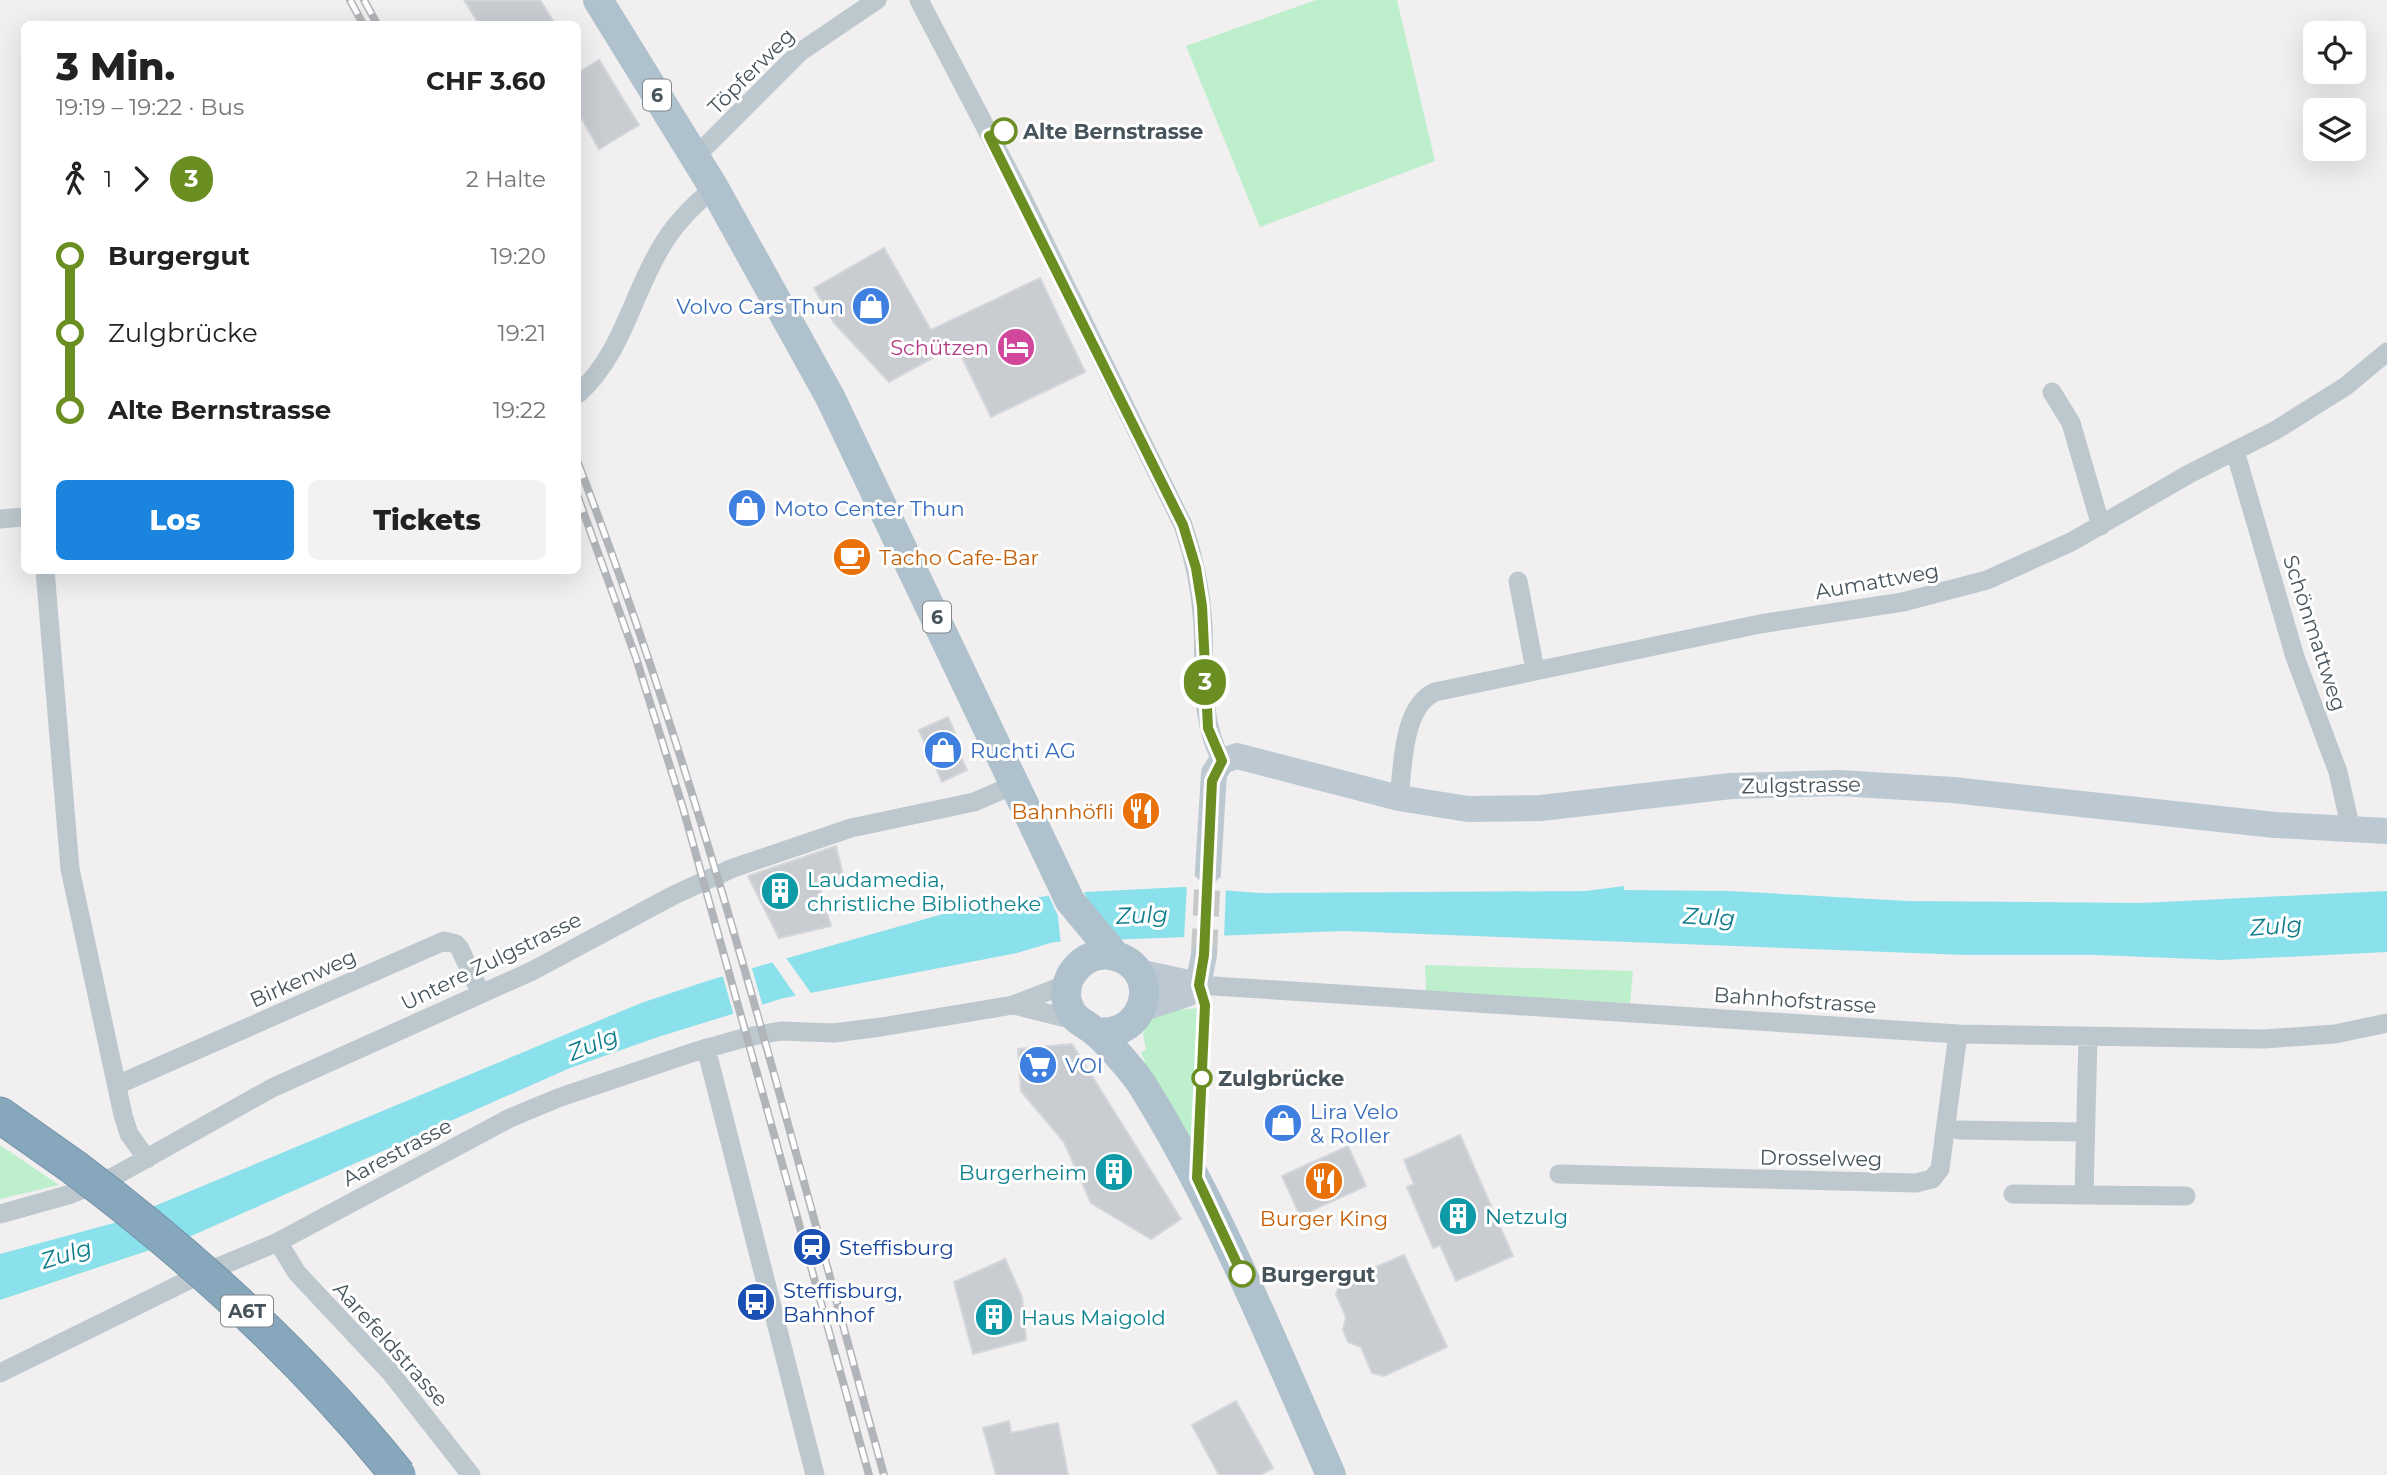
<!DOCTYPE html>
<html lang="de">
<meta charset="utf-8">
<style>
:root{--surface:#fff;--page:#f2f2f2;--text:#222;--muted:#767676;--accent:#1b84df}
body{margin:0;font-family:Montserrat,sans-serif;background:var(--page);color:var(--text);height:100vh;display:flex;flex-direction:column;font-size:26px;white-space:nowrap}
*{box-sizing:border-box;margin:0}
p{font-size:23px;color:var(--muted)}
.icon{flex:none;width:38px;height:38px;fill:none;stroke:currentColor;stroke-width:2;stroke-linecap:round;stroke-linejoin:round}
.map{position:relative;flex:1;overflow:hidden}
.panel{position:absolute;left:21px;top:21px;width:560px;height:553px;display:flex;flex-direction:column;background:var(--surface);border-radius:10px;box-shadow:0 7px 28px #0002}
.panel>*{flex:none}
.badge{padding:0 14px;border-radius:23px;font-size:24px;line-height:46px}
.buttons{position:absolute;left:2303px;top:21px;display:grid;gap:14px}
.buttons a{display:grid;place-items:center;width:63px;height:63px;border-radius:10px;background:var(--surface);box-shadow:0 7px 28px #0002;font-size:35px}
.map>.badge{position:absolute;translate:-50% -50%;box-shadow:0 0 0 4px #fff}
.legs{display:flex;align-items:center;gap:10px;height:77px;padding:0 35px;font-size:23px}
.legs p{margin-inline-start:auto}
.head{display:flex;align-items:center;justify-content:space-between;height:119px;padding:0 35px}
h1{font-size:38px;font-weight:800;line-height:52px}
.cta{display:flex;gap:14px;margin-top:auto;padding:14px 35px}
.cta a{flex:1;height:80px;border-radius:10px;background:var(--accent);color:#fff;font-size:28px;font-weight:800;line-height:80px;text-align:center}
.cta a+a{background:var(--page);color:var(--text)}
ul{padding:0 35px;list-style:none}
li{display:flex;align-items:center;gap:24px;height:77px;font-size:26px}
li i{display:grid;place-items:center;width:10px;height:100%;margin:0 9px;background:currentColor}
li i::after{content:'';width:18px;height:18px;margin:-9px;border:5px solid;border-radius:50%;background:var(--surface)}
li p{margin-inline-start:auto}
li:first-child i{background:linear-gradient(#0000 50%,currentColor 0)}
li:last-child i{background:linear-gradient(currentColor 50%,#0000 0)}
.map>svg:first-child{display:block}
.green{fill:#bdefcc}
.water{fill:#8be1eb}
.pier{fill:#f1efef}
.building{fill:#c9ccd1;stroke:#d3d6da;stroke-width:2}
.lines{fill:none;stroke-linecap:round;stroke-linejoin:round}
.secondary-tunnel{stroke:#c6c8ca;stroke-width:26;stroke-dasharray:26 13;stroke-linecap:butt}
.highway-casing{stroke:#7292a9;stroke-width:37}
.street{stroke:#bdc8ce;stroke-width:19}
.secondary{stroke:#bcc9d2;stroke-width:26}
.primary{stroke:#afc1cd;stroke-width:30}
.highway{stroke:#87a7bd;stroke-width:35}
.rail-casing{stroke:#b1b5b9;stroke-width:8}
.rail{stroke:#fff;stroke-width:5;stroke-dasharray:16;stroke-linecap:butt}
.highway-bridge-casing{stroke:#7292a9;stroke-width:37;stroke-linecap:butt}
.highway-bridge{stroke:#87a7bd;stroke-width:35}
.line-1-casing{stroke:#fff;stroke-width:16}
.line-1{stroke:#6b8e23;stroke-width:10}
.stop-1-dot{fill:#fff;stroke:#6b8e23;stroke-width:3.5}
.labels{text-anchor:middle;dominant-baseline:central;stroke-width:6;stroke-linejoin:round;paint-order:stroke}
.shield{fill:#fff;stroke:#7e878d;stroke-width:2}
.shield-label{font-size:19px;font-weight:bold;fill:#47545c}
.street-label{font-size:21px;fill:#47545c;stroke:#fff}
.stop-label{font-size:21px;font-weight:bold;fill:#47545c;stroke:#fff;text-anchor:start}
.shop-label{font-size:21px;fill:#366cbe;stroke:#fff;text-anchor:start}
.hotel-label{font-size:21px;fill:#b23c85;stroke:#fff;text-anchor:end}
.food-label{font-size:21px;fill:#c56008;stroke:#fff;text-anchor:start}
.culture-label{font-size:21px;fill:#0d838f;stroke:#fff;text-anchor:start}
.transit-label{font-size:21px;fill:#164399;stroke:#fff;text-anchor:start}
.water-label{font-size:23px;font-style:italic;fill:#0e7c8a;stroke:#fff}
</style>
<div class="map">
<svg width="2387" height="1475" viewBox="0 0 2387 1475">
<rect width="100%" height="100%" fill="#f1efef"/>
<path class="green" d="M1316 0H1397L1435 161 1260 227 1186 46Z
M1425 965 1633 971 1630 1003 1426 992Z
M1201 1008 1193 1142 1192 1143 1148 1071 1141 1052 1146 1050 1143 1034 1149 1020 1172 1010Z
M0 1145 59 1185 0 1199Z"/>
<path class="water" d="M1624 886V890L1729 891 1907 901 2141 903 2387 891V952L2222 960 2096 955H1965L1344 931 1054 942 1017 953 784 998 658 1037 570 1068 189 1237 0 1300V1254L114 1223 641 1003 710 980 950 912 1065 893 1183 887 1259 893 1586 891Z"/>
<path class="pier" d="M1187 884 1226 887 1224 939H1184Z
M1082 888 1091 907 1119 942 1061 946 1058 916 1047 892Z
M784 955 813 996 798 999 770 959Z
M751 965 763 1007 734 1016 722 973Z"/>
<path class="building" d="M464 0H540L555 24H479Z
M599 60 639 125 599 149 582 119 578 122V73Z
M884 248 931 330 1040 278 1085 372 991 417 956 345 889 382 834 323 814 288Z
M948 717 961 747 957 749 967 770 942 782 919 730Z
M836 846 844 879 819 885 831 926 779 938 748 876Z
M1072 1044 1181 1219 1151 1239 1091 1203 1064 1142 1021 1091 1018 1049Z
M1460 1135 1513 1256 1456 1281 1440 1245 1433 1248 1407 1187 1414 1184 1404 1160Z
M1348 1146 1366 1186 1300 1216 1282 1176Z
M1404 1255 1447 1347 1384 1376 1372 1373 1361 1347 1348 1342 1343 1330 1346 1317 1336 1294 1341 1282Z
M1005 1259 1022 1297 1026 1340 973 1354 954 1282Z
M1236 1401 1273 1468 1260 1475H1219L1192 1425Z
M1009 1421 1011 1433 1058 1423 1068 1475H996L983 1428Z"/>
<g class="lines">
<path class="secondary-tunnel" d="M1204 955 1208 871"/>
<g class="highway-casing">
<path id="highway" d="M0 1115 75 1168"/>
</g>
<path class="street" d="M919 0 1022 197 1183 525C1194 557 1201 590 1203 625 1205 671 1199 720 1222 761
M695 157 800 52 877 0
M2052 392 2071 423 2101 526
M578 394C622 354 631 298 660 249 674 224 692 206 714 188
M2235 451 2295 657 2338 772 2351 830
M0 519 24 517
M45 570 70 869 123 1115 129 1134 147 1159
M1518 581 1535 670
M1399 798C1403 767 1402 707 1435 692L1760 624 1903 602 1987 580 2071 542 2189 474 2276 430 2346 386 2387 352
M1198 985 1958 1034 2264 1039 2335 1034 2387 1023
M1014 1005 1078 1021
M706 1048 815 1475
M117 1085 444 941 456 944 460 949 481 994
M1959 1130 2085 1132
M1559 1174 1916 1183 1932 1179 1940 1169 1958 1034
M2013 1194 2084 1195 2088 1037
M2084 1195 2186 1196
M0 1214 71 1194 115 1176 272 1088 532 971 674 895 733 868 851 828 974 802 1016 784
M278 1242 297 1273 390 1372 471 1475
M0 1373 199 1275 278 1242 510 1118 558 1098 694 1052 747 1037 781 1031 834 1033 881 1027 1013 1005 1067 984"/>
<path class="secondary" d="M1208 871 1214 773 1222 761 1237 756 1399 798 1468 809 1541 808 1731 786 1839 783 1953 790 2275 825 2387 831
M1138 972 1198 985
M1141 1009 1187 994 1198 985 1204 955"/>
<path class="primary" d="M598 0 714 188 830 397 1070 901 1115 955
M1096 1032C1148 1039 1163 969 1115 956 1087 948 1061 975 1067 1002 1072 1022 1087 1023 1099 1035 1110 1045 1133 1071 1141 1083 1218 1206 1272 1342 1331 1475"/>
<use href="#highway" class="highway"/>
<g class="rail-casing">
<path id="rail" d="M350 0 363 24
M364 0 377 24
M578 463C705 793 790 1135 884 1475
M578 497 636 658 683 808 869 1475"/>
</g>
<use href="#rail" class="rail"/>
<g class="highway-bridge-casing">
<path id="highway-bridge" d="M75 1168C195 1258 304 1358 398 1475"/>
</g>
<use href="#highway-bridge" class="highway-bridge"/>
</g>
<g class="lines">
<g class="line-1-casing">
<path id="line-1" d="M1004 131 989 136 1183 525 1196 568 1202 606 1208 728 1222 761 1212 781 1204 955 1199 985 1205 1005 1197 1178 1242 1274"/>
</g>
<use href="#line-1" class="line-1"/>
</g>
<defs>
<g id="shop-disc" transform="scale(2.0125)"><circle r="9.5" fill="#3f7fe0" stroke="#fff"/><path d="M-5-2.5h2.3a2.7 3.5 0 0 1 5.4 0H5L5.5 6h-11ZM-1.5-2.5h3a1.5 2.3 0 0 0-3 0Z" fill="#fff"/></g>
<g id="hotel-disc" transform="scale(2.0125)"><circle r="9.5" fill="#d1479c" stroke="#fff"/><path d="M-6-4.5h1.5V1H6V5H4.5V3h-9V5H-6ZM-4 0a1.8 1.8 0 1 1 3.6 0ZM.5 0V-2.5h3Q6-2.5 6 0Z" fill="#fff"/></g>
<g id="cafe-disc" transform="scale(2.0125)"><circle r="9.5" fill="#e8710a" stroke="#fff"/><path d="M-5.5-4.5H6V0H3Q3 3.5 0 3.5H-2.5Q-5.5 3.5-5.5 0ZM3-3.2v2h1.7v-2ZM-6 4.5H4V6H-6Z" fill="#fff"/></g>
<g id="restaurant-disc" transform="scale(2.0125)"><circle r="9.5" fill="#e8710a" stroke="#fff"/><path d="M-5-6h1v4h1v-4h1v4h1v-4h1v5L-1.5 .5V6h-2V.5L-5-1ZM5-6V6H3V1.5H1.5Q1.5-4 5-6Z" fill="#fff"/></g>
<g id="building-disc" transform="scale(2.0125)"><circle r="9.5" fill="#0f9aa8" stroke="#fff"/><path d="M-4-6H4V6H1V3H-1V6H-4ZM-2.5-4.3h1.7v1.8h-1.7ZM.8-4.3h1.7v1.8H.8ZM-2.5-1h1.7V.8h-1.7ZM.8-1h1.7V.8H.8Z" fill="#fff"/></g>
<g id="supermarket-disc" transform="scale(2.0125)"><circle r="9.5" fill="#3f7fe0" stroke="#fff"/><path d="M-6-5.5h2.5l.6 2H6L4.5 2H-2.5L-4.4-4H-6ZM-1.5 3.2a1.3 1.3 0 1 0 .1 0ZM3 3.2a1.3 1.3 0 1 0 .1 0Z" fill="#fff"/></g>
<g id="station-disc" transform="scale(2.0125)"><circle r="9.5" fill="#1a4fb4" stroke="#fff"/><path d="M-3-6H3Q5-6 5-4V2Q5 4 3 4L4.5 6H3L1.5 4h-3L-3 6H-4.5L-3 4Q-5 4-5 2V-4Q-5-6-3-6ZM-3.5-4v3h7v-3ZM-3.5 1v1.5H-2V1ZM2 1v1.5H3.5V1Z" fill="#fff"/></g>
<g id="bus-disc" transform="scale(2.0125)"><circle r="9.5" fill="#1a4fb4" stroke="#fff"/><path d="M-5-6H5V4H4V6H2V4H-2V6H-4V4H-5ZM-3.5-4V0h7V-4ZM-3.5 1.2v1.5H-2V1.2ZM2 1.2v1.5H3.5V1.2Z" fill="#fff"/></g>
</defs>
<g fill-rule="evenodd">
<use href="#shop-disc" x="871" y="306"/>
<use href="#hotel-disc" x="1016" y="347"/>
<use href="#shop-disc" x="747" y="508"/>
<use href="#cafe-disc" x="852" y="557"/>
<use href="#shop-disc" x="943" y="750"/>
<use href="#restaurant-disc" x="1141" y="811"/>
<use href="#building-disc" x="780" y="891"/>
<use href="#supermarket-disc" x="1038" y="1065"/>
<use href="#shop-disc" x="1283" y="1123"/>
<use href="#building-disc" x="1114" y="1172"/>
<use href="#restaurant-disc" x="1324" y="1181"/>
<use href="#building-disc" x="1458" y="1216"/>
<use href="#station-disc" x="812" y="1247"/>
<use href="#bus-disc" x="756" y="1302"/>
<use href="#building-disc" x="994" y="1317"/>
</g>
<g class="stop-1-dot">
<circle cx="1004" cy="131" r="12"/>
<circle cx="1202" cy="1078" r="9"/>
<circle cx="1242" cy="1274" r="12"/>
</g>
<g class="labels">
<g class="shield">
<rect x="643" y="79.5" width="28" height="31" rx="5"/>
<rect x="923" y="601.5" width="28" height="31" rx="5"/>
<rect x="221" y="1295.5" width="52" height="31" rx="5"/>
</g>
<g class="shield-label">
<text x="657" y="95">6</text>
<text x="937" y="617">6</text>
<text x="247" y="1311">A6T</text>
</g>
<g class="street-label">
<text transform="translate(751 71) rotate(-45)">Töpferweg</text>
<text transform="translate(1877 581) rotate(-10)">Aumattweg</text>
<text transform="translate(2315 633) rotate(72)">Schönmattweg</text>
<text transform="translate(1801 785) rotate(-1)">Zulgstrasse</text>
<text transform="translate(491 961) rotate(-26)">Untere Zulgstrasse</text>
<text transform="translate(303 978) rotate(-24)">Birkenweg</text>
<text transform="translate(1795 1000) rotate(4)">Bahnhofstrasse</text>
<text transform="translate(397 1152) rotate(-28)">Aarestrasse</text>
<text transform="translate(1821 1158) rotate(1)">Drosselweg</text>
<text transform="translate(391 1344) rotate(48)">Aarefeldstrasse</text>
</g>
<g class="stop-label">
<text x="1023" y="131">Alte Bernstrasse</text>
<text x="1218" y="1078">Zulgbrücke</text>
<text x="1261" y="1274">Burgergut</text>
</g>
<g class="shop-label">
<text x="844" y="306" text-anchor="end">Volvo Cars Thun</text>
<text x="774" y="508">Moto Center Thun</text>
<text x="970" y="750">Ruchti AG</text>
<text x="1065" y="1065">VOI</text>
<text x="1310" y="1111">Lira Velo<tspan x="1310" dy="24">&amp; Roller</tspan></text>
</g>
<g class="hotel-label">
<text x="989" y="347">Schützen</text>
</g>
<g class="food-label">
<text x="879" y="557">Tacho Cafe-Bar</text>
<text x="1114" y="811" text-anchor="end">Bahnhöfli</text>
<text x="1324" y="1218" text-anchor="middle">Burger King</text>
</g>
<g class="culture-label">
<text x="807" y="879">Laudamedia,<tspan x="807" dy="24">christliche Bibliotheke</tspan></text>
<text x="1087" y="1172" text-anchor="end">Burgerheim</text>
<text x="1485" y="1216">Netzulg</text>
<text x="1021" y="1317">Haus Maigold</text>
</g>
<g class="transit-label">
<text x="839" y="1247">Steffisburg</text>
<text x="783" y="1290">Steffisburg,<tspan x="783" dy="24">Bahnhof</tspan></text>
</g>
<g class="water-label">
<text transform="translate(1142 915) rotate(-2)">Zulg</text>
<text transform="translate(1709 917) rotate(3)">Zulg</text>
<text transform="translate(2276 926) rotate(-4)">Zulg</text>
<text transform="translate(593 1044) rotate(-22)">Zulg</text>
<text transform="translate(66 1254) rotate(-17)">Zulg</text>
</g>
</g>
</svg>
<div class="buttons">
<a><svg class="icon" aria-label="locate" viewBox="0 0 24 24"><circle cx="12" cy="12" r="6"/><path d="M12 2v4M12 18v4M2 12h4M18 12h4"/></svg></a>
<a><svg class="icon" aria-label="layers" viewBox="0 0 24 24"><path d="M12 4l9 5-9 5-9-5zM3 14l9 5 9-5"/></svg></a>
</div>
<b class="badge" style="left:1205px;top:682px;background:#6b8e23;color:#fff">3</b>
<section class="panel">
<div class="head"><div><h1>3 Min.</h1><p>19:19 – 19:22 · Bus</p></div><b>CHF 3.60</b></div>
<div class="legs"><svg class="icon" aria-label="walk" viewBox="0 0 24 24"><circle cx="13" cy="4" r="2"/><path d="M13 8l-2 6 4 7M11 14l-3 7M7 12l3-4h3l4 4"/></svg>1<svg class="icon" aria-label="forward" viewBox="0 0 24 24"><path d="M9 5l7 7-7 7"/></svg><b class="badge" style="background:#6b8e23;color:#fff">3</b><p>2 Halte</p></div>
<ul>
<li><i style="color:#6b8e23"></i><b>Burgergut</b><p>19:20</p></li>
<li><i style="color:#6b8e23"></i><span>Zulgbrücke</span><p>19:21</p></li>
<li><i style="color:#6b8e23"></i><b>Alte Bernstrasse</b><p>19:22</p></li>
</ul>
<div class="cta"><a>Los</a><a>Tickets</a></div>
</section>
</div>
